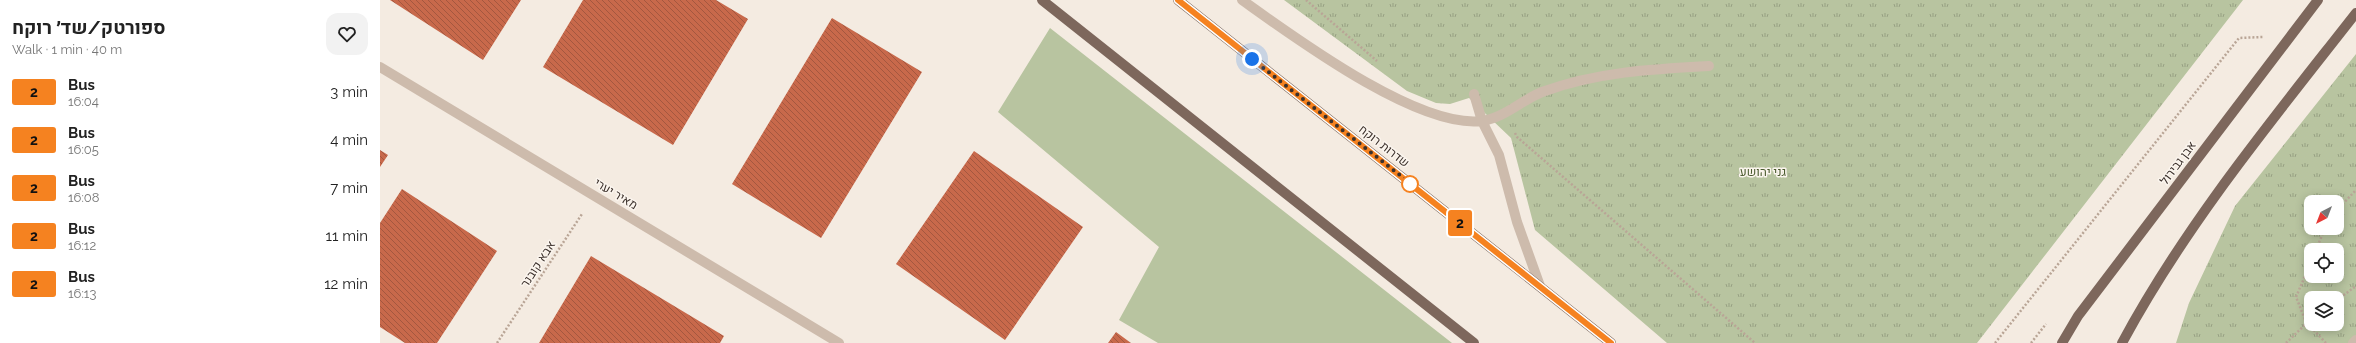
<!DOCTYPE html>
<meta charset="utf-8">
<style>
:root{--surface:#fff;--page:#f2f2f2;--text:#222;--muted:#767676}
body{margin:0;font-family:Raleway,Heebo,sans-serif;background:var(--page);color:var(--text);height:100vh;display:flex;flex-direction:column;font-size:15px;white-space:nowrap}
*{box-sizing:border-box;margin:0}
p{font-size:13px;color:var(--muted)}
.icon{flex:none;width:22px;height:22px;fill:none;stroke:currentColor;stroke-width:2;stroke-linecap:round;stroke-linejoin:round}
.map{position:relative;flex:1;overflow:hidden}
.details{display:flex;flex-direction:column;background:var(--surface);width:380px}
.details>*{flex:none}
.badge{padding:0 8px;border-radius:3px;font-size:14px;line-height:26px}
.needle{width:26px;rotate:222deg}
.buttons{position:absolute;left:1924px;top:195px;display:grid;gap:8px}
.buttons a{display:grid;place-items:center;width:40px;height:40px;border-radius:8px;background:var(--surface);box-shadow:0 2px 10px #0003;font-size:20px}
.you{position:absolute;width:20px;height:20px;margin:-10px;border:3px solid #fff;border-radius:50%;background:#1a73e8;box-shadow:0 0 0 6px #1a73e833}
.map>.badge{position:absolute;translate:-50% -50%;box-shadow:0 0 0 2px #fff}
.round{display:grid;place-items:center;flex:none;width:42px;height:42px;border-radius:12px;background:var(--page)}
.summary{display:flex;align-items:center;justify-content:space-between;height:68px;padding:0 12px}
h1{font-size:19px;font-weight:700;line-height:30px}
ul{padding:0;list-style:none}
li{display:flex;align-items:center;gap:12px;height:48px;padding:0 12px}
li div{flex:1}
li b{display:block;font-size:15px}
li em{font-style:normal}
li .badge{min-width:44px;font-weight:700;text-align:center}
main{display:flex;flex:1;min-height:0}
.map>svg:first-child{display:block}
.grass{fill:#b8c4a0}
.park{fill:url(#park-tufts);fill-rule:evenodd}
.building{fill:url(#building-back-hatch)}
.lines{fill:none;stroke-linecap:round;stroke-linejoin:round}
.path{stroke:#b9a596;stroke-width:2.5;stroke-dasharray:2 2;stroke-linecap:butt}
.minor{stroke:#cdbbac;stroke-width:10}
.major{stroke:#7d675c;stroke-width:10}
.line-casing{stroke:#fff;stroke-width:9}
.line{stroke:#f58220;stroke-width:6}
.walk{stroke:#3b302b;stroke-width:4;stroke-dasharray:0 7.2}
.stop-dot{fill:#fff;stroke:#f58220;stroke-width:2}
.labels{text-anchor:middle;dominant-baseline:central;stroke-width:3;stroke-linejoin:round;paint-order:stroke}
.street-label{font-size:12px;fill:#3b302b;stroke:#fbf5ee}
.park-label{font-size:12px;fill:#4a5a2e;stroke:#fbf5ee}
</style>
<main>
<section class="details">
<div class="summary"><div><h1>ספורטק/שד׳ רוקח</h1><p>Walk · 1 min · 40 m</p></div><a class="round"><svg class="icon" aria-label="heart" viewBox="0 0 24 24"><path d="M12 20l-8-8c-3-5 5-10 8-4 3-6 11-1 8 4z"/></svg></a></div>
<ul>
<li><span class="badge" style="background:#f58220;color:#111">2</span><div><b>Bus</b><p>16:04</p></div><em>3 min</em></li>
<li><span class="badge" style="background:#f58220;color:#111">2</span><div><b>Bus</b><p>16:05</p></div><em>4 min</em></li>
<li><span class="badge" style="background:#f58220;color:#111">2</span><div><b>Bus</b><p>16:08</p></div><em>7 min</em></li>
<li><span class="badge" style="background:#f58220;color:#111">2</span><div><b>Bus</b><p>16:12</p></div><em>11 min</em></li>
<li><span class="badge" style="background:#f58220;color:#111">2</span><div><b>Bus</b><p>16:13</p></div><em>12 min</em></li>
</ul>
</section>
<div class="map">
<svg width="1976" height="343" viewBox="0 0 1976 343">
<defs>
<pattern id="park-tufts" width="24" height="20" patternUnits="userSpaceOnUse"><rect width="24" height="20" fill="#b8c4a0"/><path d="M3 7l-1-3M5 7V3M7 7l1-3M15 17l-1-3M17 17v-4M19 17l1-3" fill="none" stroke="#97a083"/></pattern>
<pattern id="building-back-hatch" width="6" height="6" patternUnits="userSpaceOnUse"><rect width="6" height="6" fill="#c8694b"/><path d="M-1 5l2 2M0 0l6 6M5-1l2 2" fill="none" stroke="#a4573f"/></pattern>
</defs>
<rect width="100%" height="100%" fill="#f4ebe1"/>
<path class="grass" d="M670 28 1072 343H778L739 320 779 247 618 112Z"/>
<path class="park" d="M904 0H1863L1597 343H1287L1155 230 1131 138 1089 98 1070 104 1056 103 1027 91Z
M1976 54V343H1796L1809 303 1855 206ZM1931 202H1957V228H1931ZM1931 250H1957V276H1931ZM1931 298H1957V324H1931Z"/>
<path class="building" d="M10 0H141L103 60Z
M203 0H336L368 19 293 145 163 67Z
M452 18 542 72 441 238 352 184Z
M0 150 8 155 0 167Z
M594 151 703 227 625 340 516 264Z
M22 189 117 251 57 343H25L0 327V223Z
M211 256 344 336 340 343H159Z
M736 332 751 343H728Z"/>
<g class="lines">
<path class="path" d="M926 0 997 61
M1135 133 1137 137 1375 343
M1957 210 1976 190
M1936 250 1945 228
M1931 262 1916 297 1926 322 1946 343
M1957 300 1976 286
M117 343 202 214
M1615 343 1859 38 1883 37
M1651 343 1666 324
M1906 343 1931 319"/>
<path class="minor" d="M862 0C914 37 1038 129 1102 121 1124 118 1142 100 1162 92 1216 72 1272 69 1329 66
M0 67 459 343
M1094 94 1102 121 1119 155 1137 222 1160 286
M1973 343 1976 340"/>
<path class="major" d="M662 0 1094 343
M798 0 1231 343
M1682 343 1698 316 1938 0
M1742 343C1806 224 1893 119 1976 13"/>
</g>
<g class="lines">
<g class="line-casing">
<path id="line" d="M798 0 1231 343"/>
</g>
<use href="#line" class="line"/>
<path class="walk" d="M872 59 1035 187 1030 184"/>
</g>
<circle class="stop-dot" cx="1030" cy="184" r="8"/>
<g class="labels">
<g class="street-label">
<text transform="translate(1004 146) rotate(38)">שדרות רוקח</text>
<text transform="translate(1798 163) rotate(-53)">אבן גבירול</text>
<text transform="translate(236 194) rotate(31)">מאיר יערי</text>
<text transform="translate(158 264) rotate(-57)">אבא קובנר</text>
</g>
<g class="park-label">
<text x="1383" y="172">גני יהושע</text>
</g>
</g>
</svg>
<div class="buttons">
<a><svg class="needle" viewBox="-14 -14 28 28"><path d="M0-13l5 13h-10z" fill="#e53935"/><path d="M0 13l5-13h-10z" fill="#767676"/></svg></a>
<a><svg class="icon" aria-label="locate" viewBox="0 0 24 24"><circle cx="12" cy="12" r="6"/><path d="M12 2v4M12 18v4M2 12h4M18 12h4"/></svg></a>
<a><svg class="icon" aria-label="layers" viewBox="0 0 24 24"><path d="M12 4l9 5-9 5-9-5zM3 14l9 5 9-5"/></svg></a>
</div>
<div class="you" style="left:872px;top:59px"></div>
<b class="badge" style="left:1080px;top:223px;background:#f58220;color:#111">2</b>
</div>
</main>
